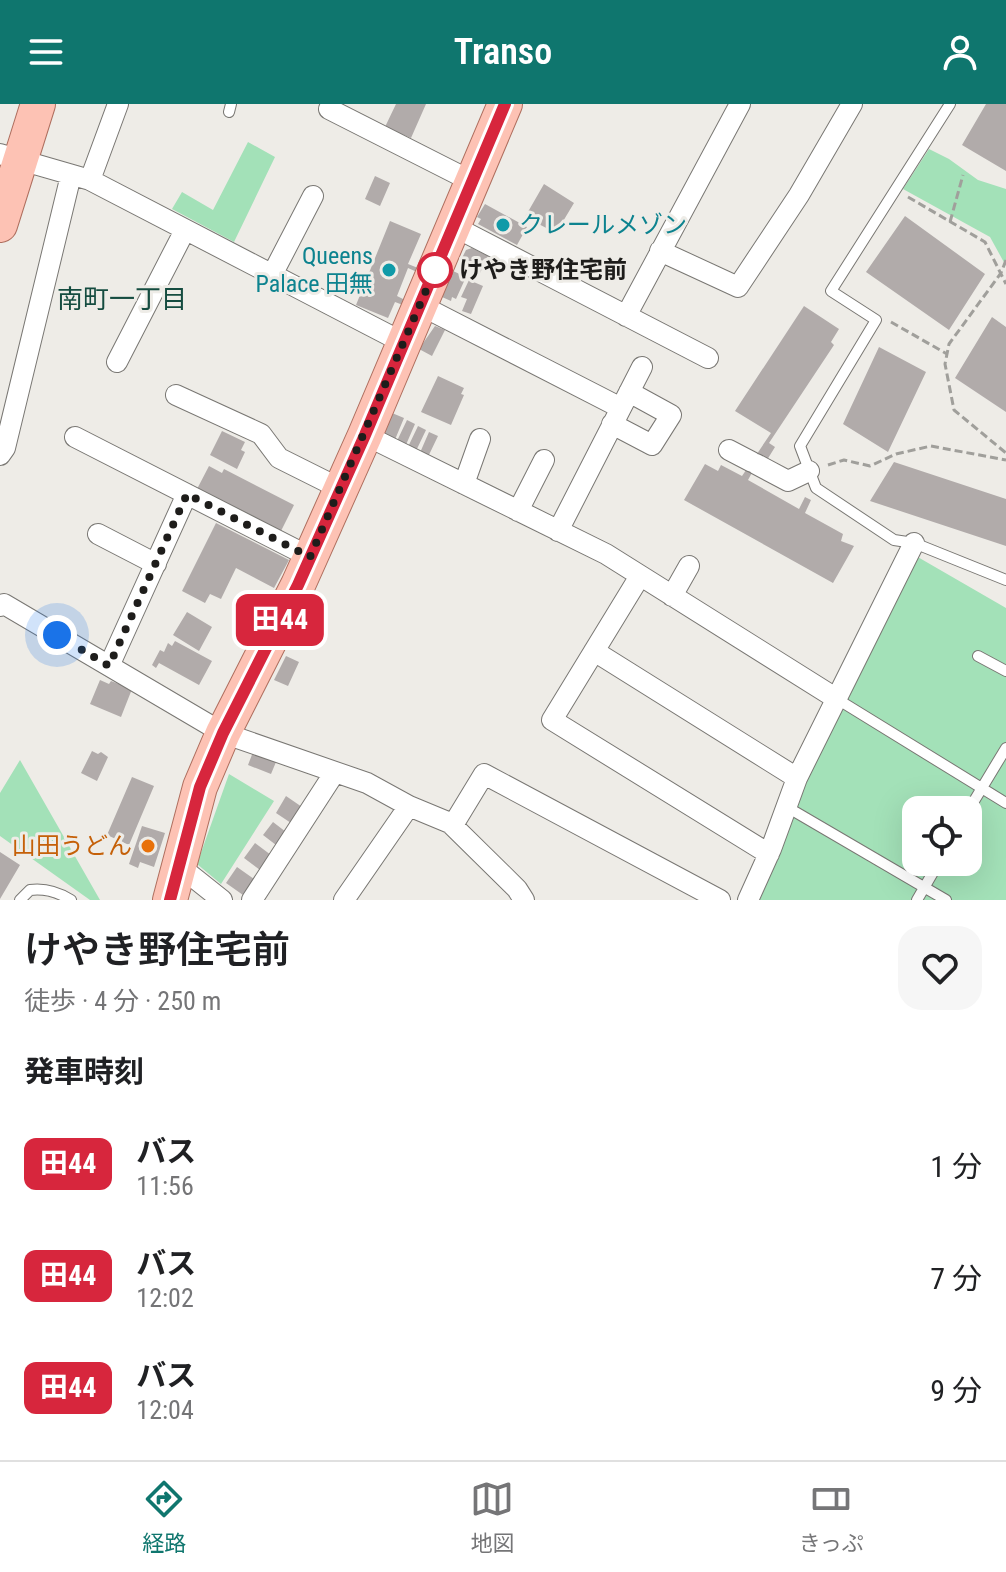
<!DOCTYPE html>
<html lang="ja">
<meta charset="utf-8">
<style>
:root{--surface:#fff;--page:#f6f6f6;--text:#202124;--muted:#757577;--line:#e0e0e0;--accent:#0f766e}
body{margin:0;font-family:"Roboto Condensed","Noto Sans JP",sans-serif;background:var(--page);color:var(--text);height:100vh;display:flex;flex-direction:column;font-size:30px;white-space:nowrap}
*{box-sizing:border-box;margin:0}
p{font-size:26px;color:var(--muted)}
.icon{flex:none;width:44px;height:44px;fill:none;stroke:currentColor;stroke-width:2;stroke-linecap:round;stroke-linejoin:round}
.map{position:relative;height:796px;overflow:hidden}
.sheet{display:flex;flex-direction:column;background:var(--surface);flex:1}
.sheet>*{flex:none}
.badge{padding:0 16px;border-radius:12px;font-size:28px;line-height:52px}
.fabs{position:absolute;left:902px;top:692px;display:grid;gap:16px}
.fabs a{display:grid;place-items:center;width:80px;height:80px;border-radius:16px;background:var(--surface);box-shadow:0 8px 32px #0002;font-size:40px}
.you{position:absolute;width:40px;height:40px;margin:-20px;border:6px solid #fff;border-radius:50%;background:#1a73e8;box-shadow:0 0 0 12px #1a73e833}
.map>.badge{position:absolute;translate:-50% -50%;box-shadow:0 0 0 4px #fff}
h2{padding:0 24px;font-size:30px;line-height:72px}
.round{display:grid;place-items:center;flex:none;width:84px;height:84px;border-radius:24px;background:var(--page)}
.summary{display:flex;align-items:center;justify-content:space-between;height:136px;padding:0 24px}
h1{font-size:38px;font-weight:600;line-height:60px}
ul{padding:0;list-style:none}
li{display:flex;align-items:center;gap:24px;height:112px;padding:0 24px}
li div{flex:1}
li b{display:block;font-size:30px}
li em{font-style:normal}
li .badge{min-width:88px;font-weight:700;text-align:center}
header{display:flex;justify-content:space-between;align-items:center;height:104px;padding:0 24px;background:var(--accent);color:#fff;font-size:36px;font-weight:600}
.menu{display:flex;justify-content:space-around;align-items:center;height:112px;border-top:2px solid var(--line);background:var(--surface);font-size:22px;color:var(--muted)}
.menu a{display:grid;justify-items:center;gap:4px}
.menu .on{color:var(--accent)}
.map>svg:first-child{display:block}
.green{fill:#a3e1b8;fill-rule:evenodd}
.building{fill:#b1abaa}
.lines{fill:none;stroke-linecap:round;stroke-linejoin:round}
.service-casing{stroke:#797773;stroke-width:12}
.minor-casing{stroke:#797773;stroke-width:22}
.primary-casing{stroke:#ae6e5e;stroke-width:36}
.path{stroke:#a09f9b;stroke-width:3;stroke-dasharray:8 4;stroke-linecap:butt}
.service{stroke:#fff;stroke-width:10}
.minor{stroke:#fff;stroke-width:20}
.primary{stroke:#fdc2b4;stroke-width:34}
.line-casing{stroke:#fff;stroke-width:18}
.line{stroke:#d7263d;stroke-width:12}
.walk{stroke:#1e1d1b;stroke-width:8;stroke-dasharray:0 14.4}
.culture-dot{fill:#0f9aa8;stroke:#eeece7;stroke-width:3}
.stop-dot{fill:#fff;stroke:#d7263d;stroke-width:4}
.food-dot{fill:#e8710a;stroke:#eeece7;stroke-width:3}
.labels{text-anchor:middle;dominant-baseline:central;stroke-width:6;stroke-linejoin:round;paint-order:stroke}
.culture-label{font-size:24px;fill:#0d838f;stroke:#eeece7;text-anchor:start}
.stop-label{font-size:24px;font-weight:bold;fill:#1e1d1b;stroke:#eeece7;text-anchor:start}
.food-label{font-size:24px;fill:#c56008;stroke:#eeece7;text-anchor:end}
.neighbourhood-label{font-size:26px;fill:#154c40;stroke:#eeece7}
</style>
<header><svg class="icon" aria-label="menu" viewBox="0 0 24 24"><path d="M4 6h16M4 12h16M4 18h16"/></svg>Transo<svg class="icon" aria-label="person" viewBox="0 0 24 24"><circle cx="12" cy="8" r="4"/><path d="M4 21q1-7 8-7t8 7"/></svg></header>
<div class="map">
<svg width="1006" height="796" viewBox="0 0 1006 796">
<rect width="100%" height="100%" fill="#eeece7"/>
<path class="green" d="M248 38 275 53 234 138 172 105 182 88 213 106Z
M929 45 949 55 978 76 1006 85V162L990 133 903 85Z
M916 452 1006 504V796H755L809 660ZM916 706H968V758H916Z
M20 656 100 796H90L0 732V689Z
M229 670 274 697 221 780 197 760Z"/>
<path class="building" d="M396 0H426L411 34 385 23Z
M986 0H1006V67L962 41Z
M375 72 390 79 380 102 365 95Z
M544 80 574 99 556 129 525 113Z
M485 100 527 123 517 141 478 120 481 115 477 113Z
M905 112 985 170 949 226 866 168Z
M390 117 421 130 408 160 418 164 417 168 408 164 397 192 405 196 403 201 395 198 388 214 356 201Z
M472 144 488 152 480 169 461 156 466 146Z
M453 167 466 173 456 195 452 193 451 197 442 193Z
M469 176 483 182 471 210 462 207 467 195 461 193Z
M804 202 839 225 831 238 834 241 769 339 775 343 767 356 761 352 748 376 799 405 805 393 811 396 805 409 843 430 841 437 854 442 833 479 684 396 705 360 718 367 721 361 742 372 771 329 735 307Z
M992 213 1006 223V308L955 274Z
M435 222 445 226 432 252 419 245Z
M879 243 926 268 888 348 843 320Z
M438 272 464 284 461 290 464 291 451 321 421 308Z
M392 309 404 314 394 338 382 332Z
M407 316 415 320 405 343 396 339Z
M418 322 426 326 415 349 407 345Z
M222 327 245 338 241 346 245 348 237 365 210 351Z
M429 328 438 332 427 355 419 351Z
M894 358 1006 395V442L870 397Z
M209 362 222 369 224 365 294 401 280 429 196 387Z
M216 419 289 456 274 484 236 464 221 495 210 490 205 499 182 487Z
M187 508 212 523 199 547 173 531Z
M175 537 212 557 199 581 159 559 156 564 152 561 160 546 164 548 168 539 172 542Z
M286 552 299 558 288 582 274 576Z
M100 576 109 580 111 577 132 585 121 613 90 600Z
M92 647 98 650 101 648 108 653 97 677 81 669Z
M253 648 276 658 271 670 248 661Z
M132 673 154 682 129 741 107 731Z
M286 692 302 703 291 719 276 709Z
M273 718 286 728 276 741 263 731Z
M142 722 165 729 154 763 140 758 138 764 129 760Z
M255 739 271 751 260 766 244 754Z
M0 748 20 761 0 795Z
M237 763 254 775 243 791 226 779Z"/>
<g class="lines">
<g class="service-casing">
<path id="service" d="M950 0 831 187 876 216 800 342 816 384 894 436 914 439 1006 476
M229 8 231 0
M978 552 1006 567
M837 595 1006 699
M792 706 946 796
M968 707 1006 644
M20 796 30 786C45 784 58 788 71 796
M917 796 939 758"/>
</g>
<g class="minor-casing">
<path id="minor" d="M329 5 473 78
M0 50 90 76 404 239
M90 76 118 0
M453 122 708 254
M660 147 738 183 799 91 852 0
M272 171 313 92
M420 201 621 304
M626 212 740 0
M117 258 185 126
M176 291 261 330 279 354 341 385
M612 320 652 341 671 311 629 288
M365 331 606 450 837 595
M75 333 310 453
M729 346 752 358
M0 351 5 344 71 71
M756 360 788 377 809 367
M464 380 480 335
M518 407 544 356
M558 427 642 263
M98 430 156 460
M640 472 552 616 769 750
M672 492 689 462
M0 502 4 500 223 629 367 679 409 702 450 719 517 785 524 796
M594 547 797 674
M109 562 187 390
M453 721 484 670 720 796
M178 761 222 796
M252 796 335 668
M344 796 409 702
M748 796 771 745 797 674 914 439"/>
</g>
<g class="primary-casing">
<path id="primary" d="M0 121 38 0
M170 796 200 683 223 629 298 481 365 331 505 0"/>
</g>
<path class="path" d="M908 93 985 138 1006 180
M950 118 963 71
M1006 156 1001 169 949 240 945 260 954 306 1006 349
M891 218 947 250
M828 361 844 356 870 362 896 350 931 342 1006 356"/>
<use href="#service" class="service"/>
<use href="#minor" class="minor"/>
<use href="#primary" class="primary"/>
</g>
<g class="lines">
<g class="line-casing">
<path id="line" d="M170 796 200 683 223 629 298 481 365 331 505 0"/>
</g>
<use href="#line" class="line"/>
<path class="walk" d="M57 531 109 562 187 390 310 453 435 166"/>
</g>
<g class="culture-dot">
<circle cx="503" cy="121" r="8"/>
<circle cx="389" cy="166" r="8"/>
</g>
<circle class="stop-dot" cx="435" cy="166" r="16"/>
<circle class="food-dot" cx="148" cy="742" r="8"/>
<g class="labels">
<g class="culture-label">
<text x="519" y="121">クレールメゾン</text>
<text x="373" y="152" text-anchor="end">Queens<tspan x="373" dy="28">Palace 田無</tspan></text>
</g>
<g class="stop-label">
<text x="459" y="166">けやき野住宅前</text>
</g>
<g class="food-label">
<text x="132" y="742">山田うどん</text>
</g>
<g class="neighbourhood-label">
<text x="122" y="195">南町一丁目</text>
</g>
</g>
</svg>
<div class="fabs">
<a><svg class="icon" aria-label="locate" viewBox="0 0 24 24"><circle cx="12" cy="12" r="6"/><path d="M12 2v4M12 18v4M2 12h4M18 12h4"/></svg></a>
</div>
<div class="you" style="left:57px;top:531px"></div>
<b class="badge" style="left:280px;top:516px;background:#d7263d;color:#fff">田44</b>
</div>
<section class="sheet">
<div class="summary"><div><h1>けやき野住宅前</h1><p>徒歩 · 4 分 · 250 m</p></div><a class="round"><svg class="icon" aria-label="heart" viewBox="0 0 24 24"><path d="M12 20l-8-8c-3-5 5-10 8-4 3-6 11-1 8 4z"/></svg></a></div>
<h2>発車時刻</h2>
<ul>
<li><span class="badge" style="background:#d7263d;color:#fff">田44</span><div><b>バス</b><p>11:56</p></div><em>1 分</em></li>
<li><span class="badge" style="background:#d7263d;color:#fff">田44</span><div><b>バス</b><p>12:02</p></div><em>7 分</em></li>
<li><span class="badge" style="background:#d7263d;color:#fff">田44</span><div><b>バス</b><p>12:04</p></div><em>9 分</em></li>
</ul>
</section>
<nav class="menu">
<a class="on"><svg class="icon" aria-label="directions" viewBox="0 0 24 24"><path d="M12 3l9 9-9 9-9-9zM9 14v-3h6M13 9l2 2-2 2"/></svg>経路</a>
<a><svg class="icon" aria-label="map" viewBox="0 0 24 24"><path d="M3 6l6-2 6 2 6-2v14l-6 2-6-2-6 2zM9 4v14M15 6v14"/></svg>地図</a>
<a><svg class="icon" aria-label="tickets" viewBox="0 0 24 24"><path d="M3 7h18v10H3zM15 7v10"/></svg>きっぷ</a>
</nav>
